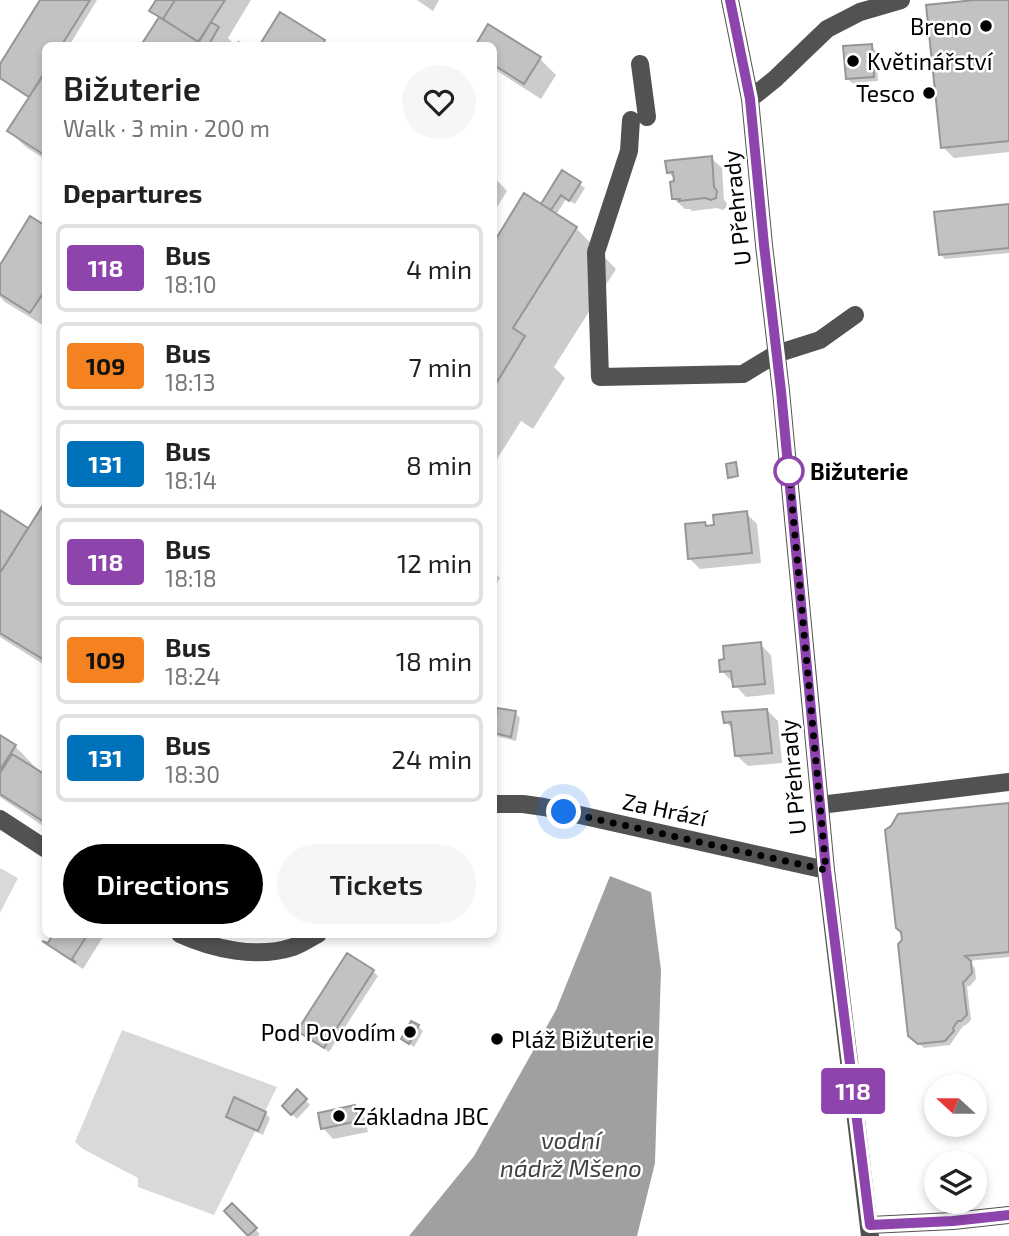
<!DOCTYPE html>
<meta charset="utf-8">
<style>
:root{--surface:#fff;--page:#f6f6f6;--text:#222;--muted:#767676;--line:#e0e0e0;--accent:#000}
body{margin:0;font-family:"Exo 2",sans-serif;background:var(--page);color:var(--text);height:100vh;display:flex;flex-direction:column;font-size:26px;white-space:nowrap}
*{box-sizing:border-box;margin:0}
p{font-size:23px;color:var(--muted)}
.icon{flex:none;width:38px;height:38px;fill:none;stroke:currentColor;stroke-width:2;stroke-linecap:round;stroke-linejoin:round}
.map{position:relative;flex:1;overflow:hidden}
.details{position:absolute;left:42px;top:42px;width:455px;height:896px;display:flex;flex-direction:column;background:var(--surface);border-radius:10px;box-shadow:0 4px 10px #0003}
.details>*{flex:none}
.badge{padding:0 14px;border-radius:5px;font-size:24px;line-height:46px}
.needle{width:46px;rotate:291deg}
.fabs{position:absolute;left:924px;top:1074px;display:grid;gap:14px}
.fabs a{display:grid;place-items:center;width:63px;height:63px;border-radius:50%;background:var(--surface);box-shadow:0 4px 10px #0003;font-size:35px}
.you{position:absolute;width:35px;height:35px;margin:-18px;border:5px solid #fff;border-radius:50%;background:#1a73e8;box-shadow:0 0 0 10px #1a73e833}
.map>.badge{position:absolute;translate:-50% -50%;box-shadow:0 0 0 4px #fff}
h2{padding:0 21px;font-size:26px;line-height:63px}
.round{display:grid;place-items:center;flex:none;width:74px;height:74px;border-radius:37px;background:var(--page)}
.headline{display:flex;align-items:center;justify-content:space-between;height:119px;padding:0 21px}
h1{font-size:33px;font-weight:600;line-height:52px}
.action{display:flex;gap:14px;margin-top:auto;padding:14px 21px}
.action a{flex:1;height:80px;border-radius:42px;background:var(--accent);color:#fff;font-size:28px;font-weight:600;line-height:80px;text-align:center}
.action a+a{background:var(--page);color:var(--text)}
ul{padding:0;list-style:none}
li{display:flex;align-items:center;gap:21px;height:88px;margin:0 14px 10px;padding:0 7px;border:4px solid var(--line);border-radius:10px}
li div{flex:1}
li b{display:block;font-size:26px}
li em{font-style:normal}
li .badge{min-width:77px;font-weight:700;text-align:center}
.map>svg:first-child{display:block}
.green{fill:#d9d9d9}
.water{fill:#a0a0a0}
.shadow{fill:#0003}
.building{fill:#c2c2c2;stroke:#969696;stroke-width:2}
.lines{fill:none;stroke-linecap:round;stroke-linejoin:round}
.minor{stroke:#525252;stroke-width:18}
.line-casing{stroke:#fff;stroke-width:16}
.line{stroke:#8e44ad;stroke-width:10}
.walk{stroke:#000;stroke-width:7;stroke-dasharray:0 12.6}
.poi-dot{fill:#000;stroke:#fff;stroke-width:2.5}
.stop-dot{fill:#fff;stroke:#8e44ad;stroke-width:3.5}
.labels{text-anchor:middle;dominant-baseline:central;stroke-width:5;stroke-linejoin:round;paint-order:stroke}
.poi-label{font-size:23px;fill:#000;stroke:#fff;text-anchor:end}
.street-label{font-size:23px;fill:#000;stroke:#fff}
.stop-label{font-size:23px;font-weight:bold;fill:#000;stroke:#fff;text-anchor:start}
.water-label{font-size:24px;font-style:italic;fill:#414141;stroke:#fff}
</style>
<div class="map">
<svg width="1009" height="1236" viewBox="0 0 1009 1236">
<rect width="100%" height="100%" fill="#fff"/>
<path class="green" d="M0 868 18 878 0 913Z
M122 1030 277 1087 214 1215 138 1187V1178L83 1149 75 1142Z"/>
<path class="water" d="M610 876 651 892 661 970 655 1163 637 1236H409L474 1156 556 1010Z"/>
<path class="shadow" d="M42 0H97L69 46H46V160L26 147 9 131 30 98 0 78V67Z
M158 0H251L228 38 235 45 238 40 247 46H147L160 19 151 10Z
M417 0H439L433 11Z
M982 0H1009V152L954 158 943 147Z
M489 27 540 59 556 75 541 99 494 69V46Z
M871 46 876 51 878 81 852 83 847 78Z
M711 158 722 168 724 200 727 203 726 208 722 210 717 208 692 211 690 209H685L674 199 676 180 668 172Z
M563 172 585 188 575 204 566 199 556 215 576 228 616 269 554 367 565 378 533 429 521 421 494 464V245L525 196 542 207Z
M494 177 507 191 494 212Z
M1009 206V253L945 259 940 254Z
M46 228V327L5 302 0 297V268Z
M46 504V666L0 637V512L29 530Z
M746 513 757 524 761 563 700 569 689 558 705 524 709 528Z
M494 572 500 578 494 589Z
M760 644 771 655 775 694 746 697 722 671Z
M767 710 778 721 782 763 748 766 737 756 734 731 726 722Z
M515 713 520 718 516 741 499 737 494 733Z
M0 737 15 746 36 768 35 770 46 777V828L0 797Z
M1009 805V957L968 961 975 968 976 979 970 986H967L971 1020 966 1025 963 1026 950 1045 924 1048 915 1040Z
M55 934H100L103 937 83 969 60 954 49 944Z
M347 955 373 971 378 976 329 1052 299 1031Z
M418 1026 423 1031 414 1047 403 1039Z
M297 1092 310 1105 297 1119 284 1106Z
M355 1107 365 1118 368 1132 333 1139 323 1128Z
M265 1113 270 1118 263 1135 233 1121 228 1116Z
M232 1206 260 1234 258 1236H251L227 1211Z"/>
<path class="building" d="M40 0H90L61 46H46V70L29 97 0 78V64Z
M156 0H175L163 19 149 11Z
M175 0H225L198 42 163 19Z
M975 0H1009V141L941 148 926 5Z
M280 12 325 40 322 46H259Z
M159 17 199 42 205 46H149L143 42Z
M211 22 219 27 208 46H205L199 42Z
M488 24 541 57 524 84 494 65V46H475Z
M872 44 874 77 846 79 843 46Z
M46 71V156L7 131Z
M712 156 714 187 717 191 716 198 711 200 705 198 679 201 680 199H672L670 182 674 181 673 172 667 173 665 161Z
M562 170 581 182 569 201 561 195 551 210 541 204Z
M524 193 577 227 513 328 525 336 494 387V242Z
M1009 204V248L939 255 934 212Z
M30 216 46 226V289L30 313 0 294V265Z
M736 462 738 476 728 478 726 464Z
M46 500V661L0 633V573Z
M0 510 28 528 0 573Z
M747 511 752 553 688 559 685 524 705 522 706 526 714 525 713 515Z
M761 642 765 684 733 687 731 671 720 672 719 660 724 659 723 646Z
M497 708 516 711 511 737 494 733Z
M767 709 772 753 735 756 731 722 724 723 722 712Z
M0 735 16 745 0 770Z
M12 754 46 775V823L0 794V773Z
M1009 803V952L965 956 971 961 972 973 965 981 963 982 967 1015 961 1021H958L953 1028 954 1031 945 1041 918 1044 908 1036 898 944 902 940 901 932 896 928 885 830 891 826 898 814Z
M53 934H88L72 959 76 963 42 941 48 943Z
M347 953 374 970 324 1048 297 1031Z
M411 1021 419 1025 409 1044 401 1039Z
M297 1089 307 1099 291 1115 282 1106Z
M234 1097 266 1112 258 1131 226 1117Z
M355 1105 358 1121 321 1129 318 1113Z
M232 1203 257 1228 248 1236 224 1211Z"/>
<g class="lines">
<path class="minor" d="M730 0 750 99 764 245 781 391 826 870 870 1236
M640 64 647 117
M750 99 775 79 827 29 860 12 901 0
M631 120 629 151 596 252 600 377 743 374 776 354 820 340 855 315
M494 804H523L544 807 826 870
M820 805 1009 782
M0 819 46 849
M180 934C213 949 257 959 293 947 302 944 310 938 318 934
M870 1225 953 1221 1009 1215"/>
</g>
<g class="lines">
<g class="line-casing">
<path id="line" d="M730 0 750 99 764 245 781 391 826 870 870 1225 953 1221 1009 1215"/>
</g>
<use href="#line" class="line"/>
<path class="walk" d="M564 812 826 870 789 471"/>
</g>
<g class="poi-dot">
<circle cx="986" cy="26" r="7"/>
<circle cx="853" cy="61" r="7"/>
<circle cx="929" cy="93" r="7"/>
<circle cx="410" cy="1032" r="7"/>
<circle cx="497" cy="1039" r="7"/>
<circle cx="339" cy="1116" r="7"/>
</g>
<circle class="stop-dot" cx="789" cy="471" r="14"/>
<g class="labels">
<g class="poi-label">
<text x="972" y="26">Breno</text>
<text x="867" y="61" text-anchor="start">Květinářství</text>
<text x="915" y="93">Tesco</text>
<text x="396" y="1032">Pod Povodím</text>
<text x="511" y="1039" text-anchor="start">Pláž Bižuterie</text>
<text x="353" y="1116" text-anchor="start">Základna JBC</text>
</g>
<g class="street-label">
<text transform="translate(736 208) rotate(-96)">U Přehrady</text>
<text transform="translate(792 777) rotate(-95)">U Přehrady</text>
<text transform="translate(665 809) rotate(12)">Za Hrází</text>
</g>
<g class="stop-label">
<text x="810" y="471">Bižuterie</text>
</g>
<g class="water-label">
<text x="571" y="1139">vodní<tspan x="571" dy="28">nádrž Mšeno</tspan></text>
</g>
</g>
</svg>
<div class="fabs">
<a><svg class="needle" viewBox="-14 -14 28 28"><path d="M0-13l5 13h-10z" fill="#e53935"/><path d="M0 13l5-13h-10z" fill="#767676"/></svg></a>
<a><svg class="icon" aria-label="layers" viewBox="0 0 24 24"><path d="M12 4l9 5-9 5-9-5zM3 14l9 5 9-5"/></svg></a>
</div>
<div class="you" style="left:564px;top:812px"></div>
<b class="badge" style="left:853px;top:1091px;background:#8e44ad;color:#fff">118</b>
<section class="details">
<div class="headline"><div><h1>Bižuterie</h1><p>Walk · 3 min · 200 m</p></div><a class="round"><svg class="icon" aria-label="heart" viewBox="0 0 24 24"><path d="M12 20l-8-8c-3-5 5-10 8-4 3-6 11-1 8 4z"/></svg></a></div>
<h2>Departures</h2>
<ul>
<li><span class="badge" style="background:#8e44ad;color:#fff">118</span><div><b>Bus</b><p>18:10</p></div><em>4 min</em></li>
<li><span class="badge" style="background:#f58220;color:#111">109</span><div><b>Bus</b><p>18:13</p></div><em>7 min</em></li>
<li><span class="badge" style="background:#0072bc;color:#fff">131</span><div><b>Bus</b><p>18:14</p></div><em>8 min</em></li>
<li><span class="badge" style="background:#8e44ad;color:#fff">118</span><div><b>Bus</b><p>18:18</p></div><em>12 min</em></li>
<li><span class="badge" style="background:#f58220;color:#111">109</span><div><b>Bus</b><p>18:24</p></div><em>18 min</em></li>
<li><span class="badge" style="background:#0072bc;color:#fff">131</span><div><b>Bus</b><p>18:30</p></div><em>24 min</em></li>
</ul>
<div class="action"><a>Directions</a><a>Tickets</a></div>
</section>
</div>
